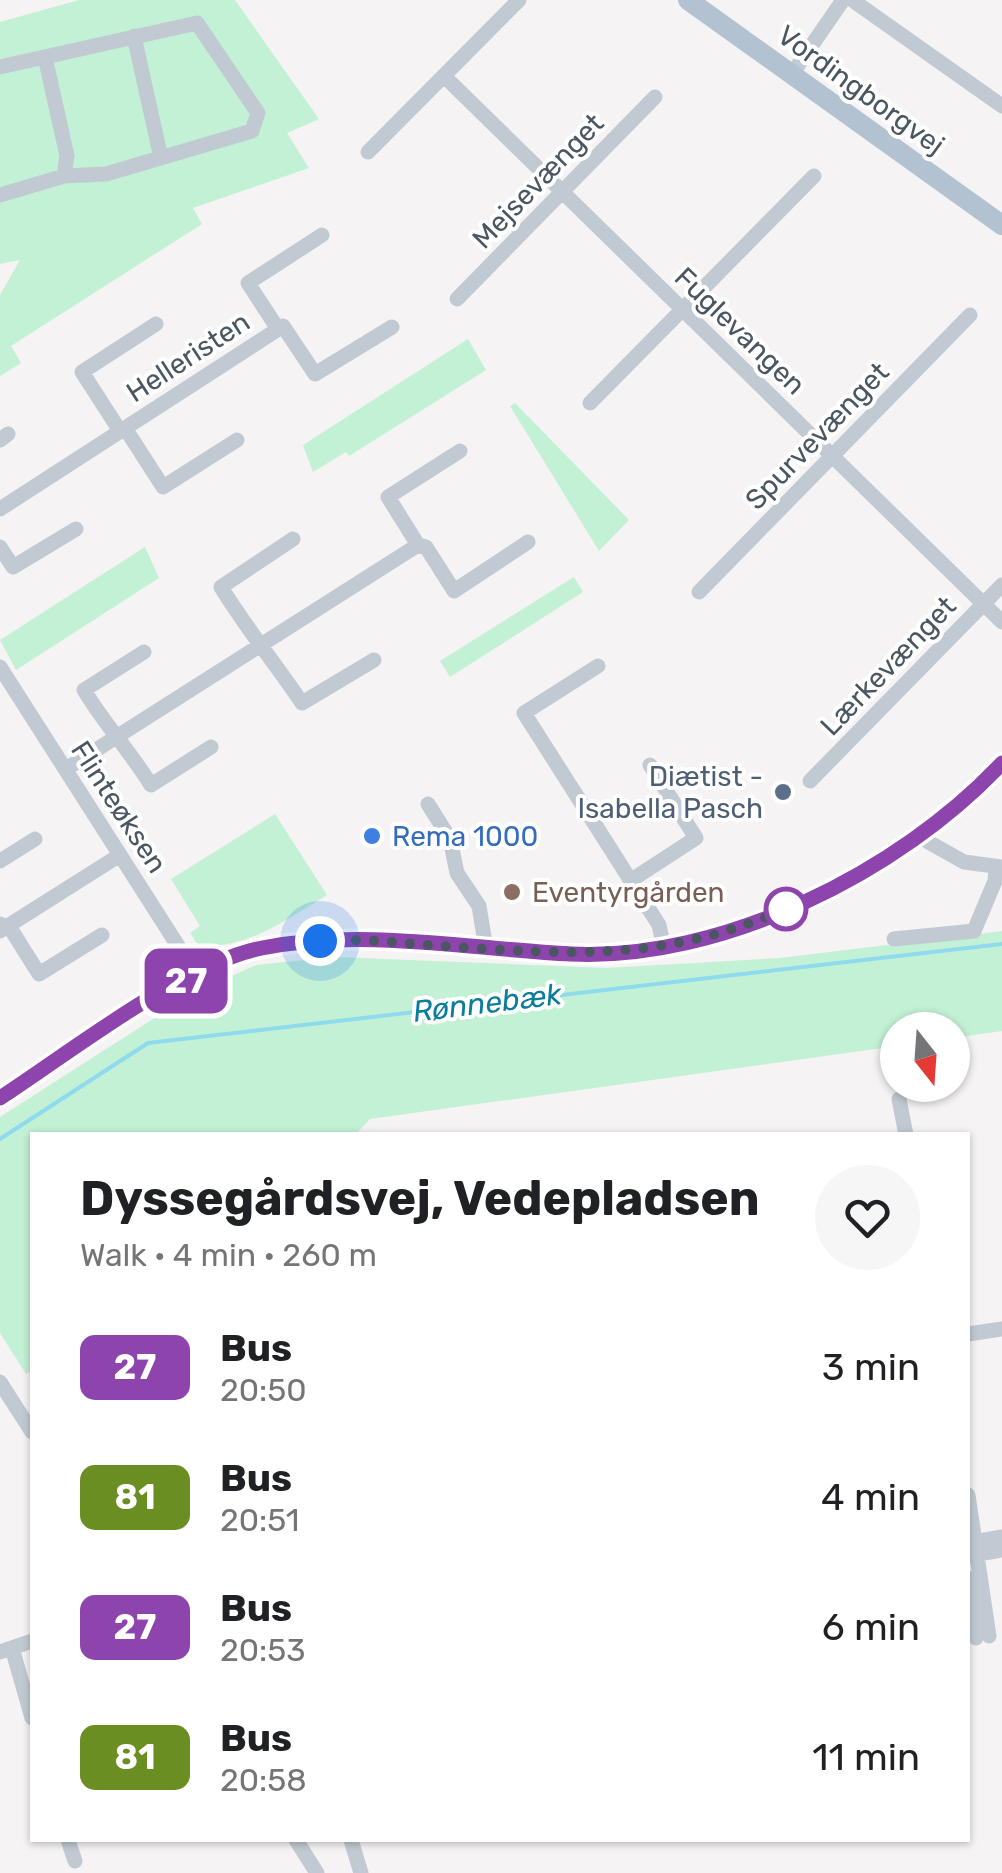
<!DOCTYPE html>
<meta charset="utf-8">
<style>
:root{--surface:#fff;--page:#f6f6f6;--text:#202124;--muted:#757577}
body{margin:0;font-family:Rubik,sans-serif;background:var(--page);color:var(--text);height:100vh;display:flex;flex-direction:column;font-size:38px;white-space:nowrap}
*{box-sizing:border-box;margin:0}
p{font-size:32px;color:var(--muted)}
.icon{flex:none;width:55px;height:55px;fill:none;stroke:currentColor;stroke-width:2;stroke-linecap:round;stroke-linejoin:round}
.map{position:relative;flex:1;overflow:hidden}
.details{position:absolute;left:30px;top:1132px;width:940px;height:710px;display:flex;flex-direction:column;background:var(--surface);border-radius:0px;box-shadow:0 2px 8px #0004}
.details>*{flex:none}
.badge{padding:0 20px;border-radius:15px;font-size:35px;line-height:65px}
.needle{width:65px;rotate:163deg}
.fabs{position:absolute;left:880px;top:1012px;display:grid;gap:20px}
.fabs a{display:grid;place-items:center;width:90px;height:90px;border-radius:50%;background:var(--surface);box-shadow:0 2px 8px #0004;font-size:50px}
.you{position:absolute;width:50px;height:50px;margin:-25px;border:8px solid #fff;border-radius:50%;background:#1a73e8;box-shadow:0 0 0 15px #1a73e833}
.map>.badge{position:absolute;translate:-50% -50%;box-shadow:0 0 0 5px #fff}
.round{display:grid;place-items:center;flex:none;width:105px;height:105px;border-radius:52px;background:var(--page)}
.headline{display:flex;align-items:center;justify-content:space-between;height:170px;padding:0 50px}
h1{font-size:48px;font-weight:700;line-height:75px}
ul{padding:0;list-style:none}
li{display:flex;align-items:center;gap:30px;height:130px;padding:0 50px}
li div{flex:1}
li b{display:block;font-size:38px}
li em{font-style:normal}
li .badge{min-width:110px;font-weight:700;text-align:center}
.map>svg:first-child{display:block}
.green{fill:#c3f1d5}
.lines{fill:none;stroke-linecap:round;stroke-linejoin:round}
.stream{stroke:#90daee;stroke-width:4}
.minor{stroke:#c1cad2;stroke-width:15}
.major{stroke:#b3c2d1;stroke-width:20}
.line-casing{stroke:#fff;stroke-width:22}
.line{stroke:#8e44ad;stroke-width:15}
.walk{stroke:#4a5661;stroke-width:10;stroke-dasharray:0 18}
.service-dot{fill:#5c6f8a;stroke:#fff;stroke-width:4}
.shop-dot{fill:#3f7fe0;stroke:#fff;stroke-width:4}
.education-dot{fill:#8d6e63;stroke:#fff;stroke-width:4}
.stop-dot{fill:#fff;stroke:#8e44ad;stroke-width:5}
.labels{text-anchor:middle;dominant-baseline:central;stroke-width:8;stroke-linejoin:round;paint-order:stroke}
.street-label{font-size:28px;fill:#4a5661;stroke:#fff}
.service-label{font-size:28px;fill:#4e5e75;stroke:#fff;text-anchor:end}
.shop-label{font-size:28px;fill:#366cbe;stroke:#fff;text-anchor:start}
.education-label{font-size:28px;fill:#785e54;stroke:#fff;text-anchor:start}
.water-label{font-size:30px;font-style:italic;fill:#0c7c9b;stroke:#fff}
</style>
<div class="map">
<svg width="1002" height="1873" viewBox="0 0 1002 1873">
<rect width="100%" height="100%" fill="#f5f3f3"/>
<path class="green" d="M79 0H235L319 119 287 133 309 168 193 208 202 224 11 346 21 363 0 376V295L20 260 0 264V22Z
M468 339 486 370 349 456 346 452 313 472 303 445Z
M515 403 629 520 599 551 510 406Z
M145 547 159 578 16 670 0 640Z
M574 577 583 592 450 677 440 661Z
M275 814 327 895C289 918 245 951 198 945L190 933 200 926 171 879Z
M1002 931V1031L953 1038 952 1030H898L897 1046 370 1119 355 1135H32V1371L26 1374 0 1333V1117L192 994 256 965 335 957 606 968 780 958Z"/>
<g class="lines">
<path class="stream" d="M0 1139 148 1043 1002 944"/>
<path class="minor" d="M852 0 1002 106
M134 36 161 158
M45 57 67 156 64 176
M0 67 197 23 258 113 252 131 106 174 64 176 0 195
M792 74 843 0
M444 76 1002 622
M368 152 519 0
M457 299 655 97
M278 329 248 283 322 235
M590 403 814 176
M125 428 163 487 237 440
M120 431 82 372 156 324
M0 440 8 434
M0 509 283 326 315 374 392 327
M293 539 221 587C246 628 275 663 302 703L374 660
M418 545 388 497 460 451
M0 547 13 567 76 529
M699 592 970 315
M144 652 84 690C105 725 130 751 151 785L211 747
M598 666 524 713 659 925 664 948
M0 667 196 974
M66 769 418 545 426 547 454 591 528 542
M810 781 1002 585
M428 804 450 839 457 873 479 906 486 949
M916 835 964 862 1002 867
M0 861 35 839
M630 881 696 838 650 765
M0 924 12 931 39 974 102 935
M0 931 120 855
M894 939 974 931 995 881 996 867
M0 1097C71 1052 182 964 262 948 363 928 469 950 571 954 727 961 897 875 1002 763
M899 1099 906 1135
M968 1334 1002 1329
M0 1382 32 1432
M968 1495 989 1636
M968 1543 1002 1537
M968 1556 1002 1550
M968 1578 976 1638
M12 1648 32 1718
M0 1652 32 1641
M68 1840 75 1861
M296 1840 317 1873
M351 1840 361 1873"/>
<path class="major" d="M688 0 1002 225"/>
</g>
<g class="lines">
<g class="line-casing">
<path id="line" d="M0 1098C71 1052 182 964 262 948 363 928 469 949 571 954 722 961 900 872 1002 763"/>
</g>
<use href="#line" class="line"/>
<path class="walk" d="M320 941C360 938 401 943 442 946 571 955 663 962 786 909"/>
</g>
<circle class="service-dot" cx="783" cy="792" r="10"/>
<circle class="shop-dot" cx="372" cy="836" r="10"/>
<circle class="education-dot" cx="512" cy="892" r="10"/>
<circle class="stop-dot" cx="786" cy="909" r="20"/>
<g class="labels">
<g class="street-label">
<text transform="translate(861 90) rotate(36)">Vordingborgvej</text>
<text transform="translate(538 181) rotate(-46)">Mejsevænget</text>
<text transform="translate(740 331) rotate(44)">Fuglevangen</text>
<text transform="translate(188 357) rotate(-33)">Helleristen</text>
<text transform="translate(817 436) rotate(-46)">Spurvevænget</text>
<text transform="translate(888 666) rotate(-46)">Lærkevænget</text>
<text transform="translate(119 807) rotate(57)">Flinteøksen</text>
</g>
<g class="service-label">
<text x="763" y="776">Diætist -<tspan x="763" dy="32">Isabella Pasch</tspan></text>
</g>
<g class="shop-label">
<text x="392" y="836">Rema 1000</text>
</g>
<g class="education-label">
<text x="532" y="892">Eventyrgården</text>
</g>
<g class="water-label">
<text transform="translate(487 1003) rotate(-7)">Rønnebæk</text>
</g>
</g>
</svg>
<div class="fabs">
<a><svg class="needle" viewBox="-14 -14 28 28"><path d="M0-13l5 13h-10z" fill="#e53935"/><path d="M0 13l5-13h-10z" fill="#757577"/></svg></a>
</div>
<div class="you" style="left:320px;top:941px"></div>
<b class="badge" style="left:186px;top:981px;background:#8e44ad;color:#fff">27</b>
<section class="details">
<div class="headline"><div><h1>Dyssegårdsvej, Vedepladsen</h1><p>Walk · 4 min · 260 m</p></div><a class="round"><svg class="icon" aria-label="heart" viewBox="0 0 24 24"><path d="M12 20l-8-8c-3-5 5-10 8-4 3-6 11-1 8 4z"/></svg></a></div>
<ul>
<li><span class="badge" style="background:#8e44ad;color:#fff">27</span><div><b>Bus</b><p>20:50</p></div><em>3 min</em></li>
<li><span class="badge" style="background:#6b8e23;color:#fff">81</span><div><b>Bus</b><p>20:51</p></div><em>4 min</em></li>
<li><span class="badge" style="background:#8e44ad;color:#fff">27</span><div><b>Bus</b><p>20:53</p></div><em>6 min</em></li>
<li><span class="badge" style="background:#6b8e23;color:#fff">81</span><div><b>Bus</b><p>20:58</p></div><em>11 min</em></li>
</ul>
</section>
</div>
